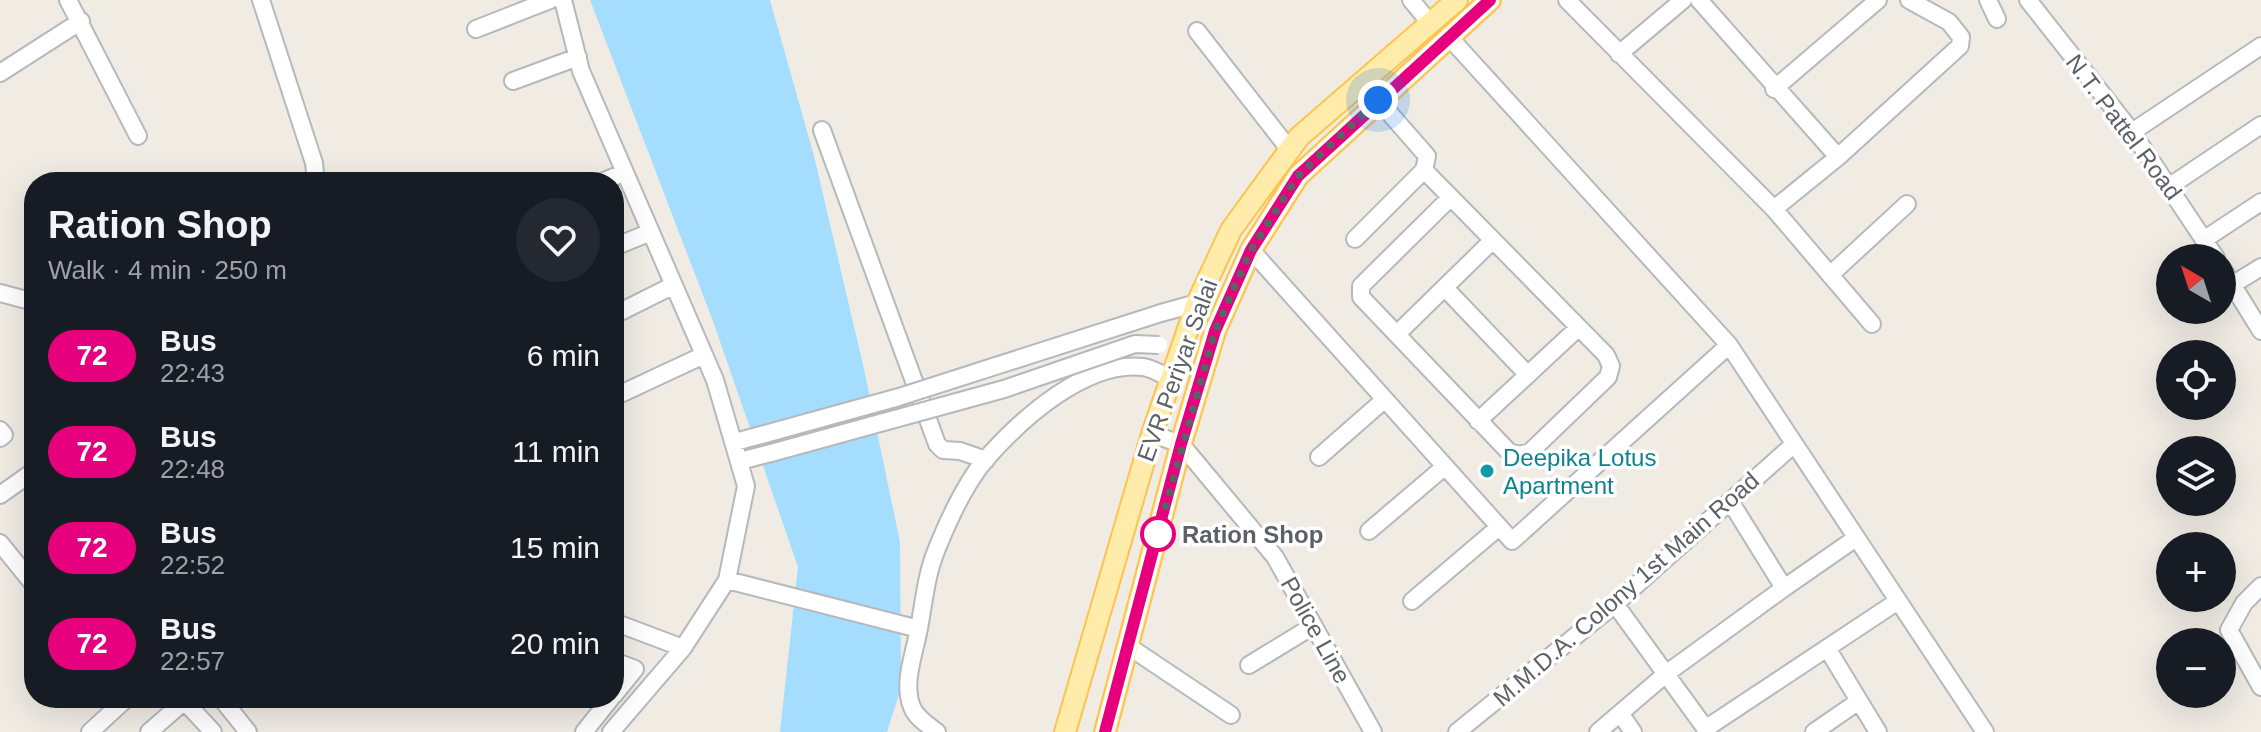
<!DOCTYPE html>
<meta charset="utf-8">
<style>
:root{--surface:#171b24;--page:#242831;--text:#f1f3f6;--muted:#9ea1a6}
body{margin:0;font-family:Arial,sans-serif;background:var(--page);color:var(--text);height:100vh;display:flex;flex-direction:column;font-size:30px;white-space:nowrap}
*{box-sizing:border-box;margin:0}
p{font-size:26px;color:var(--muted)}
.icon{flex:none;width:44px;height:44px;fill:none;stroke:currentColor;stroke-width:2;stroke-linecap:round;stroke-linejoin:round}
.map{position:relative;flex:1;overflow:hidden}
.side{position:absolute;left:24px;top:172px;width:600px;height:536px;display:flex;flex-direction:column;background:var(--surface);border-radius:32px;box-shadow:0 8px 32px #0002}
.side>*{flex:none}
.badge{padding:0 16px;border-radius:26px;font-size:28px;line-height:52px}
.needle{width:52px;rotate:321deg}
.tools{position:absolute;left:2156px;top:244px;display:grid;gap:16px}
.tools a{display:grid;place-items:center;width:80px;height:80px;border-radius:50%;background:var(--surface);box-shadow:0 8px 32px #0002;font-size:40px}
.you{position:absolute;width:40px;height:40px;margin:-20px;border:6px solid #fff;border-radius:50%;background:#1a73e8;box-shadow:0 0 0 12px #1a73e833}
.map>.badge{position:absolute;translate:-50% -50%;box-shadow:0 0 0 4px #fff}
.round{display:grid;place-items:center;flex:none;width:84px;height:84px;border-radius:42px;background:var(--page)}
.head{display:flex;align-items:center;justify-content:space-between;height:136px;padding:0 24px}
h1{font-size:38px;font-weight:700;line-height:60px}
ul{padding:0;list-style:none}
li{display:flex;align-items:center;gap:24px;height:96px;padding:0 24px}
li div{flex:1}
li b{display:block;font-size:30px}
li em{font-style:normal}
li .badge{min-width:88px;font-weight:700;text-align:center}
.map>svg:first-child{display:block}
.water{fill:#a5ddff}
.lines{fill:none;stroke-linecap:round;stroke-linejoin:round}
.minor-casing{stroke:#b5b8bc;stroke-width:20}
.major-casing{stroke:#fec24f;stroke-width:24}
.minor{stroke:#fff;stroke-width:16}
.major{stroke:#ffecaa;stroke-width:20}
.minor-bridge-casing{stroke:#b5b8bc;stroke-width:20;stroke-linecap:butt}
.minor-bridge{stroke:#fff;stroke-width:16}
.line-casing{stroke:#fff;stroke-width:18}
.line{stroke:#e6007e;stroke-width:12}
.walk{stroke:#5c6166;stroke-width:8;stroke-dasharray:0 14.4}
.culture-dot{fill:#0f9aa8;stroke:#fff;stroke-width:3}
.stop-dot{fill:#fff;stroke:#e6007e;stroke-width:4}
.labels{text-anchor:middle;dominant-baseline:central;stroke-width:7;stroke-linejoin:round;paint-order:stroke}
.street-label{font-size:24px;fill:#5c6166;stroke:#fff}
.culture-label{font-size:24px;fill:#0d838f;stroke:#fff;text-anchor:start}
.stop-label{font-size:24px;font-weight:bold;fill:#5c6166;stroke:#fff;text-anchor:start}
</style>
<div class="map">
<svg width="2261" height="732" viewBox="0 0 2261 732">
<rect width="100%" height="100%" fill="#f0ece4"/>
<path class="water" d="M590 0H770L814 156 864 369 900 542 901 688 887 732H780L798 567 714 324Z"/>
<g class="lines">
<g class="minor-casing">
<path id="minor" d="M68 0 138 136
M261 0 314 163 316 182
M563 0 581 71 715 380 746 486 727 580 683 648 611 732
M1411 0 1430 23
M1567 0 1774 209 1872 324
M1699 0 1838 157
M1988 0 1997 19
M2028 0 2132 132 2216 258
M476 29 550 0
M1197 31 1289 149
M1449 37 1729 345 1985 732
M1619 54 1683 0
M0 73 81 21
M513 81 578 57
M1774 89 1878 0
M822 130 937 444 943 450 960 451 986 460
M2132 132 2261 46
M1424 170 1606 355 1611 366 1608 377 1530 452 1519 455 1509 452 1361 297V286L1450 198
M602 182 623 173
M2170 186 2261 125
M1774 209 1838 157 1960 46 1961 37 1949 22 1909 0
M1355 239 1424 170 1427 156 1378 100
M2205 239 2261 202
M614 247 651 232
M1251 250 1512 541 1729 345
M2222 268 2261 331
M1830 275 1907 204
M2232 285 2261 267
M1445 288 1528 375
M0 293 34 302
M1161 313 1197 303
M614 315 674 285
M1397 334 1492 241
M614 397 704 355
M1478 421 1578 328
M0 430 4 435 0 438
M1152 434 1181 444 1275 557 1373 732
M735 442 765 434
M1319 457 1384 400
M740 461 771 453
M0 495 34 471
M1369 531 1443 468
M0 543 34 585
M727 580 919 629
M2261 586 2244 603 2229 630 2261 687
M1784 588 1856 538
M1412 601 1499 527
M1615 604 1708 732
M614 622 683 648
M1128 646 1231 715
M1827 648 1878 732
M614 661 635 669 614 695
M1249 665 1313 626
M221 698 248 732
M1620 713 1633 732
M1705 729 1898 601
M90 732 127 698
M149 732 180 705 187 704 213 732
M584 732 611 698
M937 732C928 725 916 718 912 707 902 683 915 652 919 628 924 602 926 576 936 551 948 521 964 485 985 460 1021 419 1086 360 1143 367 1152 368 1163 375 1171 379
M1457 732 1615 604 1793 445
M1598 732 1667 673 1784 588 1730 501
M1814 732 1859 701"/>
</g>
<g class="major-casing">
<path id="major" d="M1065 732 1152 434 1197 303 1231 230 1299 137 1457 0
M1105 732 1181 444 1215 331 1251 250 1298 176 1490 0"/>
</g>
<use href="#minor" class="minor"/>
<use href="#major" class="major"/>
<g class="minor-bridge-casing">
<path id="minor-bridge" d="M765 434 899 397 1161 313
M771 453 1004 389 1135 344 1159 345"/>
</g>
<use href="#minor-bridge" class="minor-bridge"/>
</g>
<g class="lines">
<g class="line-casing">
<path id="line" d="M1105 732 1181 444 1215 331 1251 250 1298 176 1490 0"/>
</g>
<use href="#line" class="line"/>
<path class="walk" d="M1158 534 1215 331 1251 250 1298 176 1378 100"/>
</g>
<circle class="culture-dot" cx="1487" cy="471" r="8"/>
<circle class="stop-dot" cx="1158" cy="534" r="16"/>
<g class="labels">
<g class="street-label">
<text transform="translate(2124 127) rotate(53)">N.T. Pattel Road</text>
<text transform="translate(1177 370) rotate(-70)">EVR Periyar Salai</text>
<text transform="translate(1626 589) rotate(-41)">M.M.D.A. Colony 1st Main Road</text>
<text transform="translate(1316 630) rotate(61)">Police Line</text>
</g>
<g class="culture-label">
<text x="1503" y="457">Deepika Lotus<tspan x="1503" dy="28">Apartment</tspan></text>
</g>
<g class="stop-label">
<text x="1182" y="534">Ration Shop</text>
</g>
</g>
</svg>
<div class="tools">
<a><svg class="needle" viewBox="-14 -14 28 28"><path d="M0-13l5 13h-10z" fill="#e53935"/><path d="M0 13l5-13h-10z" fill="#9ea1a6"/></svg></a>
<a><svg class="icon" aria-label="locate" viewBox="0 0 24 24"><circle cx="12" cy="12" r="6"/><path d="M12 2v4M12 18v4M2 12h4M18 12h4"/></svg></a>
<a><svg class="icon" aria-label="layers" viewBox="0 0 24 24"><path d="M12 4l9 5-9 5-9-5zM3 14l9 5 9-5"/></svg></a>
<a>+</a>
<a>−</a>
</div>
<div class="you" style="left:1378px;top:100px"></div>
<section class="side">
<div class="head"><div><h1>Ration Shop</h1><p>Walk · 4 min · 250 m</p></div><a class="round"><svg class="icon" aria-label="heart" viewBox="0 0 24 24"><path d="M12 20l-8-8c-3-5 5-10 8-4 3-6 11-1 8 4z"/></svg></a></div>
<ul>
<li><span class="badge" style="background:#e6007e;color:#fff">72</span><div><b>Bus</b><p>22:43</p></div><em>6 min</em></li>
<li><span class="badge" style="background:#e6007e;color:#fff">72</span><div><b>Bus</b><p>22:48</p></div><em>11 min</em></li>
<li><span class="badge" style="background:#e6007e;color:#fff">72</span><div><b>Bus</b><p>22:52</p></div><em>15 min</em></li>
<li><span class="badge" style="background:#e6007e;color:#fff">72</span><div><b>Bus</b><p>22:57</p></div><em>20 min</em></li>
</ul>
</section>
</div>
